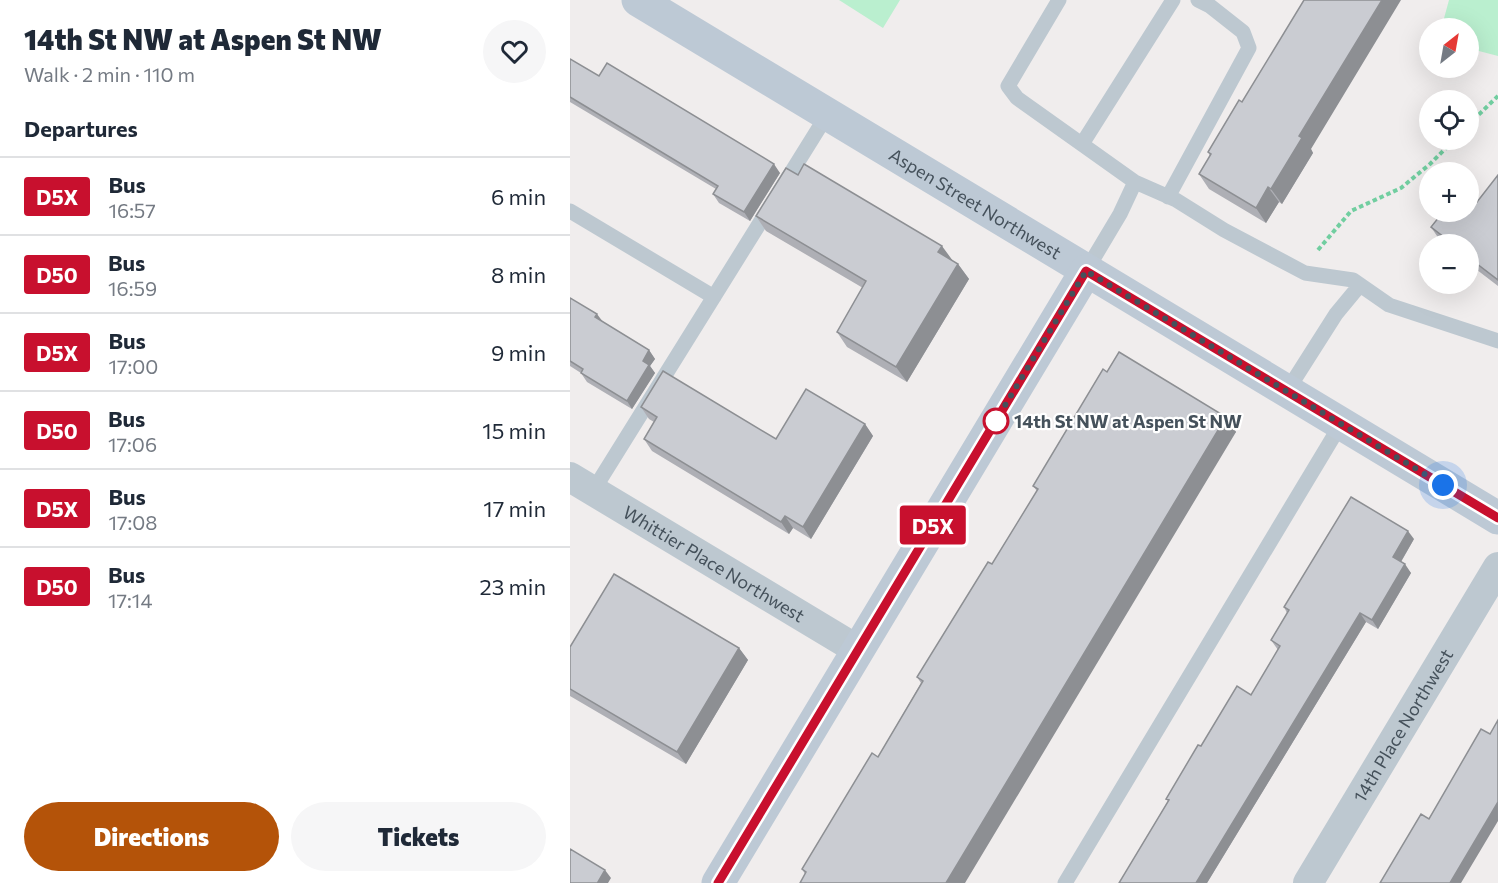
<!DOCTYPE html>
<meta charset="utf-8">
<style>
:root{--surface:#fff;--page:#f6f6f7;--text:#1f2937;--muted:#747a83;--line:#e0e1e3;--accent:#b45309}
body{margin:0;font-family:Commissioner,sans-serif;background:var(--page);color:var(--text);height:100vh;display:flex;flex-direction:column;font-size:22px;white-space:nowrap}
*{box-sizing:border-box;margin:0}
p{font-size:20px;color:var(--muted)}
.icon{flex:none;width:33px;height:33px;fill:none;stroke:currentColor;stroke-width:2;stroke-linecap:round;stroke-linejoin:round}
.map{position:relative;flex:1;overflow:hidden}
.sheet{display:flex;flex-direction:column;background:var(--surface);width:570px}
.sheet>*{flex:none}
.badge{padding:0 12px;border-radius:4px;font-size:21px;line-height:39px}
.needle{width:39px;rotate:31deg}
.tools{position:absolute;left:849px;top:18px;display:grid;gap:12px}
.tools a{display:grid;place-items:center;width:60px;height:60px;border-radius:50%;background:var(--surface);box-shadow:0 6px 24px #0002;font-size:30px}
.you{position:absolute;width:30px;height:30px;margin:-15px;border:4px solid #fff;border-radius:50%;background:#1a73e8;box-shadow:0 0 0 9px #1a73e833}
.map>.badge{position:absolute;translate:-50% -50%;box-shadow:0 0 0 3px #fff}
h2{padding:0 24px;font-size:22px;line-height:54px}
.round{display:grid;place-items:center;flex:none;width:63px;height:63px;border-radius:32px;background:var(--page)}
.summary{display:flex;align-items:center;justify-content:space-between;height:102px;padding:0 24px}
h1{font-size:28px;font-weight:800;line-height:45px}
.button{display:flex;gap:12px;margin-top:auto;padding:12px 24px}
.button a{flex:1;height:69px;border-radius:36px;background:var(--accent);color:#fff;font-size:24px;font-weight:800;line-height:69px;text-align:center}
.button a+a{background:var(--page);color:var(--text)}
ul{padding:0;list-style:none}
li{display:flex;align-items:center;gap:18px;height:78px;padding:0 24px;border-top:2px solid var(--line)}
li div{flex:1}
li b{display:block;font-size:22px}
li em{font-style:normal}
li .badge{min-width:66px;font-weight:700;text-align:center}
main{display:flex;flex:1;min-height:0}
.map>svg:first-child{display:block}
.green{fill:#baefcf}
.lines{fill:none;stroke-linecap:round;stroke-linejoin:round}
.path{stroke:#71cea0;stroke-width:4;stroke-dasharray:4.5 3;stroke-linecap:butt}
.lane{stroke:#bdc8d0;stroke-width:15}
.street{stroke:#bdc8d0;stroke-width:30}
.secondary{stroke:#bdc9d5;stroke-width:33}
.wall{fill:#aeafb5}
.shaded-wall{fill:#8d8f93}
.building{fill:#caccd2;stroke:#8d8f93;stroke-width:1.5}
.line-casing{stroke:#fff;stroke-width:14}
.line{stroke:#c8102e;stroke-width:9}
.walk{stroke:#45515b;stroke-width:6;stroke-dasharray:0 10.8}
.stop-dot{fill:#fff;stroke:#c8102e;stroke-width:3}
.labels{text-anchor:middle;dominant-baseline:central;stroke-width:4.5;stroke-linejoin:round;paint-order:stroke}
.street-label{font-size:18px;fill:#45515b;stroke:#fff}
.stop-label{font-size:18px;font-weight:bold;fill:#45515b;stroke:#fff;text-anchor:start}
</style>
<main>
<section class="sheet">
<div class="summary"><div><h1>14th St NW at Aspen St NW</h1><p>Walk · 2 min · 110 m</p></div><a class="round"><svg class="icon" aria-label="heart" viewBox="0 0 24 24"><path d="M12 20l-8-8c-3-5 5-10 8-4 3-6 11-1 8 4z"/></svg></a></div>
<h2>Departures</h2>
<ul>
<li><span class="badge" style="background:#c8102e;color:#fff">D5X</span><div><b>Bus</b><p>16:57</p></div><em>6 min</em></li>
<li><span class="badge" style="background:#c8102e;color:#fff">D50</span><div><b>Bus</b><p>16:59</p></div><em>8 min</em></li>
<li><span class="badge" style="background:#c8102e;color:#fff">D5X</span><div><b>Bus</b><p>17:00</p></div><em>9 min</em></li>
<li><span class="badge" style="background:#c8102e;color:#fff">D50</span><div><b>Bus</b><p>17:06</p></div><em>15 min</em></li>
<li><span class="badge" style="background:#c8102e;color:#fff">D5X</span><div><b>Bus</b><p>17:08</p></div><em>17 min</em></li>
<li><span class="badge" style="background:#c8102e;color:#fff">D50</span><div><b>Bus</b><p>17:14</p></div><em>23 min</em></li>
</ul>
<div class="button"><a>Directions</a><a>Tickets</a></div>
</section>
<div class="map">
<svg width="928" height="883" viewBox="0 0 928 883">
<rect width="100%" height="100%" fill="#f0eded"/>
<path class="green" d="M269 0H330L313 28Z
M879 0H928V56L905 50 899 45 898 28H880L873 22Z"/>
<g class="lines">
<path class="path" d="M898 125 928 96
M748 250 781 211 831 188 860 164 884 140"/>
<path class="lane" d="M489 0 438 86 447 98 565 182 606 200 654 230 735 273 783 280 819 305 928 341
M512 144 603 0
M598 197 679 48 673 32 640 6 628 0
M0 211 144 297
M516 271 550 214 565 182
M717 391 766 314 790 285
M23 491 257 115
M495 883 771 424"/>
<g class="street">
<path id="s1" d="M0 477 288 650"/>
<path id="s2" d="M738 883 928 567"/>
</g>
<g class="secondary">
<path id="s3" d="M68 0 928 518"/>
<path d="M148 883 516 271"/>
</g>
</g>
<path class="wall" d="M0 59 29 76 210 173 180 221 149 203 143 194 146 189 0 102Z
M672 102 741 149 743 153 712 204 709 202 696 223 639 189 629 174 640 156 638 152Z
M228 175 388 264 399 279 337 382 277 347 267 332 293 288 196 231 186 216Z
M928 175V286L898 263V244H874L871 242 861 227 907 202Z
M0 298 32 322 79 350 85 359 80 366 85 373 62 409 17 382 11 373 0 366Z
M537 372 656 417 666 432 235 874 232 869 308 757 351 683 347 677 422 564 467 491 463 486Z
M71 407 206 439 295 424 303 436 241 539 223 528 219 534 82 451 74 439 84 422 79 419Z
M844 539 831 562 841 573 808 629 796 622 637 883H549L598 801 596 799 631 746 681 695 708 650 701 640 717 613 714 607Z
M0 647 169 648 178 660 116 764 0 696Z"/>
<path class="shaded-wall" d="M812 0H831L741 149 743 153 712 204 701 189 729 136Z
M204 164 210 173 180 221 174 212Z
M698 187 709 202 696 223 686 208Z
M372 246 383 261 368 252Z
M388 264 399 279 337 382 326 367Z
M27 314 33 322 25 317Z
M79 350 85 359 80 366 85 373 62 409 57 401 73 361Z
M656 417 666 432 395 883H376Z
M295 424 303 436 241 539 233 527Z
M215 516 223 528 219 534 211 522Z
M838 531 844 539 829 565 823 557Z
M835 564 841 573 808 629 802 620Z
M790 613 796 622 637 883H626Z
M169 648 178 660 116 764 107 752Z
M928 802V821L891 883H880Z
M35 870 41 878 38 883H29L28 882Z"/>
<path class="building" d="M734 0H812L729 136 732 138 701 189 698 187 686 208 629 174 641 154 638 152 669 100 672 102Z
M0 59 29 76 37 63 204 164 174 212 143 194 148 186 0 97Z
M234 164 372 246 368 252 388 264 326 367 267 332 296 281 186 216 216 168 228 175Z
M928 175V280L898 257V244H883L861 227 873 212H898V196L907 202Z
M0 298 27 314 25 317 79 350 73 361 79 365 57 401 11 373 13 369 0 361Z
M549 352 656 417 376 883H230L236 872 232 869 302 753 308 757 353 681 347 677 418 562 422 564 468 489 463 486 533 369 537 372Z
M93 371 206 439 236 389 295 424 233 527 215 516 211 522 74 439 87 417 71 407Z
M781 497 838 531 823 557 835 564 802 620 790 613 626 883H549L599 800 596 799 628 745 631 746 667 686 681 695 710 646 701 640 719 610 714 607Z
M44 574 169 648 107 752 0 689V647Z
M928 720V802L880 883H810L851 814 859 819 911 729 920 734Z
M0 849 35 870 28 882 30 883H0Z"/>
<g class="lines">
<g class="line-casing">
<path id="line" d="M148 883 516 271 928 518"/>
</g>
<use href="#line" class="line"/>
<path class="walk" d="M426 421 425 422 516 271 873 485"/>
</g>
<circle class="stop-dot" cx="426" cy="421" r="12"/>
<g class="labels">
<g class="street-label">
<text stroke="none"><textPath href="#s3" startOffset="394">Aspen Street Northwest</textPath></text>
<text stroke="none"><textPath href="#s1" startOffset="168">Whittier Place Northwest</textPath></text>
<text stroke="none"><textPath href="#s2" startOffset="184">14th Place Northwest</textPath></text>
</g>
<g class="stop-label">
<text x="444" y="421">14th St NW at Aspen St NW</text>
</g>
</g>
</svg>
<div class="tools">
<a><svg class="needle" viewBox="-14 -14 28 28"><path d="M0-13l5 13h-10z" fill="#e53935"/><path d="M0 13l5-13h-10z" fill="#747a83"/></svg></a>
<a><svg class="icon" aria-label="locate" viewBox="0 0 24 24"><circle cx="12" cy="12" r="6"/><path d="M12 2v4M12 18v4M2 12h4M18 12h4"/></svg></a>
<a>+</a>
<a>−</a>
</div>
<div class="you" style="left:873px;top:485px"></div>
<b class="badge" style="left:363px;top:525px;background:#c8102e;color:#fff">D5X</b>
</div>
</main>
